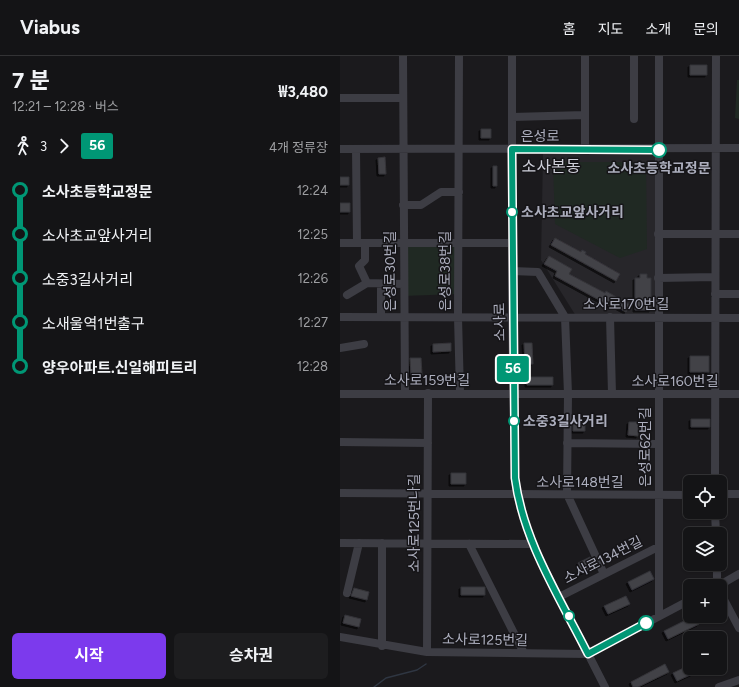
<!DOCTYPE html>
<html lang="ko">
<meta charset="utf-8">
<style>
:root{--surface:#141416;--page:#1d1d1f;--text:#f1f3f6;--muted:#9d9ea1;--line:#333335;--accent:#7c3aed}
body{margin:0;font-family:Figtree,"Noto Sans KR",sans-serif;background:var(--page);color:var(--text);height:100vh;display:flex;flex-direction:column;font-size:15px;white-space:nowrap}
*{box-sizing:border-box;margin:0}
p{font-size:13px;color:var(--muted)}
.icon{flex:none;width:22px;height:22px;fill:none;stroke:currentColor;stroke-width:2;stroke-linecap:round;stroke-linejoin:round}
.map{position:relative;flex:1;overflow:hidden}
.panel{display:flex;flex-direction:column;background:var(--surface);width:340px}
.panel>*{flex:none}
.badge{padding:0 8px;border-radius:3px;font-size:14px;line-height:26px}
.tools{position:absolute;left:343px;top:419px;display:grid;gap:8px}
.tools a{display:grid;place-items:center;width:44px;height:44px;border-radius:6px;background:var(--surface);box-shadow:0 1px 3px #0004,0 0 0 1px var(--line);font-size:20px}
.map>.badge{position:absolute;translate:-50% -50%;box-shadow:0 0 0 2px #fff}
.legs{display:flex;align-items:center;gap:6px;height:44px;padding:0 12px;font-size:13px}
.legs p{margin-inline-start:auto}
.overview{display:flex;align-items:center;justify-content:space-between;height:68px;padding:0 12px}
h1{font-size:22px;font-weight:700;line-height:30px}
.cta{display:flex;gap:8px;margin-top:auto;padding:8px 12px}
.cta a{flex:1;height:46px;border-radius:6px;background:var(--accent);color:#fff;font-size:16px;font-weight:700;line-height:46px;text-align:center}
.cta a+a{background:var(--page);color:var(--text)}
ul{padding:0 12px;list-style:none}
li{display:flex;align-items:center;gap:14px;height:44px;font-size:15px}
li i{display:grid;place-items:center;width:6px;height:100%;margin:0 5px;background:currentColor}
li i::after{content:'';width:10px;height:10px;margin:-5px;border:3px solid;border-radius:50%;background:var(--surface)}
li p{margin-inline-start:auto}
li:first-child i{background:linear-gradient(#0000 50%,currentColor 0)}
li:last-child i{background:linear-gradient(currentColor 50%,#0000 0)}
header{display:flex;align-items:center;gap:24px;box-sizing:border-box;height:56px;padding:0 20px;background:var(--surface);border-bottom:1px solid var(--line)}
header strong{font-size:19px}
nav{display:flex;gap:22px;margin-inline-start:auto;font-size:14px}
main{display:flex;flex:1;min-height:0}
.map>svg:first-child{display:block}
.built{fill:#27262a}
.green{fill:#202923}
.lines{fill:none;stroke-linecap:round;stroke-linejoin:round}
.stream{stroke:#2f3642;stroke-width:1.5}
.building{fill:#424247;stroke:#353439;filter:url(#shadow)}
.minor{stroke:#3d3d44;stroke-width:8}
.line-1-casing{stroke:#fff;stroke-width:9}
.line-1{stroke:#009775;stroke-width:6}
.stop-1-dot{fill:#fff;stroke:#009775;stroke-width:2}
.labels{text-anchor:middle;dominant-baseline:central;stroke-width:3;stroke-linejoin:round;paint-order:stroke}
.street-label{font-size:14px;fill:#acaebd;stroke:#161518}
.stop-label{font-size:14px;font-weight:bold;fill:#acaebd;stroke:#161518;text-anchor:start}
.quarter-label{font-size:16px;fill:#cecfd9;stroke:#161518}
</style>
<header>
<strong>Viabus</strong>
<nav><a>홈</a><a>지도</a><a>소개</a><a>문의</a></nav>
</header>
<main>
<section class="panel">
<div class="overview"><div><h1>7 분</h1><p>12:21 – 12:28 · 버스</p></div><b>₩3,480</b></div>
<div class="legs"><svg class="icon" aria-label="walk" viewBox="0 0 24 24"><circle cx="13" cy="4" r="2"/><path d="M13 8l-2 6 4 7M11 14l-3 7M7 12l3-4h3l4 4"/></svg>3<svg class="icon" aria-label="forward" viewBox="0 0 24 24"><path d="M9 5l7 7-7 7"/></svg><b class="badge" style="background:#009775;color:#fff">56</b><p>4개 정류장</p></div>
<ul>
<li><i style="color:#009775"></i><b>소사초등학교정문</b><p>12:24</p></li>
<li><i style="color:#009775"></i><span>소사초교앞사거리</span><p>12:25</p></li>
<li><i style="color:#009775"></i><span>소중3길사거리</span><p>12:26</p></li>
<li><i style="color:#009775"></i><span>소새울역1번출구</span><p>12:27</p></li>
<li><i style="color:#009775"></i><b>양우아파트.신일해피트리</b><p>12:28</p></li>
</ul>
<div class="cta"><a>시작</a><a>승차권</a></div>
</section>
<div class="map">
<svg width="399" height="631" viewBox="0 0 399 631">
<defs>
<filter id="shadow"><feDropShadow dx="-2" dy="2" stdDeviation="0" flood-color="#0009"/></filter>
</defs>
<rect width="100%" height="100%" fill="#1b1a1d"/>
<path class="built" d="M317 96 316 260H236L201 204 203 98Z"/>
<path class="green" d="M397 24H399V63L395 62Z
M213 106H306L307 193 280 202 215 168Z
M63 187H118V238L63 240Z"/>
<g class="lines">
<path class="stream" d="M34 631 46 622 77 614 86 608"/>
</g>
<path class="building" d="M350 9H367V19H350Z
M141 73H151V82H141Z
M45 101 46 118H39L38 102Z
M153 110H157V130H153Z
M0 121H9V129H0Z
M0 147H10V156H0Z
M215 182 241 196 242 194 246 196 245 198 280 218 276 225 211 189Z
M209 200 232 213 229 218 265 237 266 235 290 249 286 256 273 249 272 251 215 220 217 215 204 208Z
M300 218H307V222H311V254H295V222H300Z
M111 287V295L93 296V288Z
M184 287H192L193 308H185Z
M350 300H369V316H350Z
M70 302H81L82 319H71Z
M187 321H213V329H187Z
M351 363H370V371H351Z
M233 366H245V375H233Z
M289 366H298V380L288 379Z
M111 417H126V428H111Z
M250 501 255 511 242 517 238 507Z
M310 515 314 523 292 534 288 526Z
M121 531H145V539H121Z
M14 532 29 536 27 544 11 540Z
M286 540 290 548 268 558 264 550Z
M5 559 21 563 19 571 3 567Z
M354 560 359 568 328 583 324 575Z
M325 608 329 616 298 631H293L291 626Z
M350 609V612H365L337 625 333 617Z"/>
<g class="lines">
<path class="minor" d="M63 0 65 337
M119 0 118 261 120 337
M172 0V262L175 422 177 438 192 488 265 631
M245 0V93
M0 42H63
M172 61 245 59
M294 63V0
M0 93 399 92
M16 93 17 187
M63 149H81L101 136H119
M318 178H399
M0 187H172
M25 187V204L19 210 27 227
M172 215 198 216 225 261 228 338 227 438 264 518
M318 222 375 221
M41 228V261
M375 238H399
M7 239 27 227 63 228
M0 261 399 262
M270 261 272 338
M0 292 24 288
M0 338H399
M0 386 88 387
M227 387 318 388
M375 426 376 0
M0 437 350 439
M380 438H399
M375 456 376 478
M0 487 192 488
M42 487V590
M129 488 184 597
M377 508V530
M378 530 399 518
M380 536 399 572
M7 537 19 487
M219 541 318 491
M319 560V0
M0 581 87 596 248 598 350 544
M87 596 88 337
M379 631 399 624"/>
</g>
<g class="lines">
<g class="line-1-casing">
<path id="line-1" d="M306 567 248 598C220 542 183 485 175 422L172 93 319 94"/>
</g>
<use href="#line-1" class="line-1"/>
</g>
<g class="stop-1-dot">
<circle cx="319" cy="94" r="7"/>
<circle cx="172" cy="156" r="5"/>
<circle cx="174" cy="365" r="5"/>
<circle cx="229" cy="560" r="5"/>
<circle cx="306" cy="567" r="7"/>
</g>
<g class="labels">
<g class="street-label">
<text x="200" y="80">은성로</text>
<text transform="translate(50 215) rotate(-90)">은성로30번길</text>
<text transform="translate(105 215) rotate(-90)">은성로38번길</text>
<text x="286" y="248">소사로170번길</text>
<text transform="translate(160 266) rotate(-91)">소사로</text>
<text x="87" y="324">소사로159번길</text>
<text x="335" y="325">소사로160번길</text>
<text transform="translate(305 391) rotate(-90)">은성로62번길</text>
<text x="240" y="426">소사로148번길</text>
<text transform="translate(74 467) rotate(-90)">소사로125번나길</text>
<text transform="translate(263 504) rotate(-27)">소사로134번길</text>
<text transform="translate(145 584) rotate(1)">소사로125번길</text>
</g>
<g class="stop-label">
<text x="319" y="112" text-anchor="middle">소사초등학교정문</text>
<text x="181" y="156">소사초교앞사거리</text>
<text x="183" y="365">소중3길사거리</text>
</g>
<g class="quarter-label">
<text x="211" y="110">소사본동</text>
</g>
</g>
</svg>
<div class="tools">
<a><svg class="icon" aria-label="locate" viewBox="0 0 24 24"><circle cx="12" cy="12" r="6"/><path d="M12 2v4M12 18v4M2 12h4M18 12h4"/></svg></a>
<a><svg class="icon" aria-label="layers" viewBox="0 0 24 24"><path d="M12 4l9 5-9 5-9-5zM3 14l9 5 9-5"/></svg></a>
<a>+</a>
<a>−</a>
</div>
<b class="badge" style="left:173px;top:313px;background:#009775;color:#fff">56</b>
</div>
</main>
